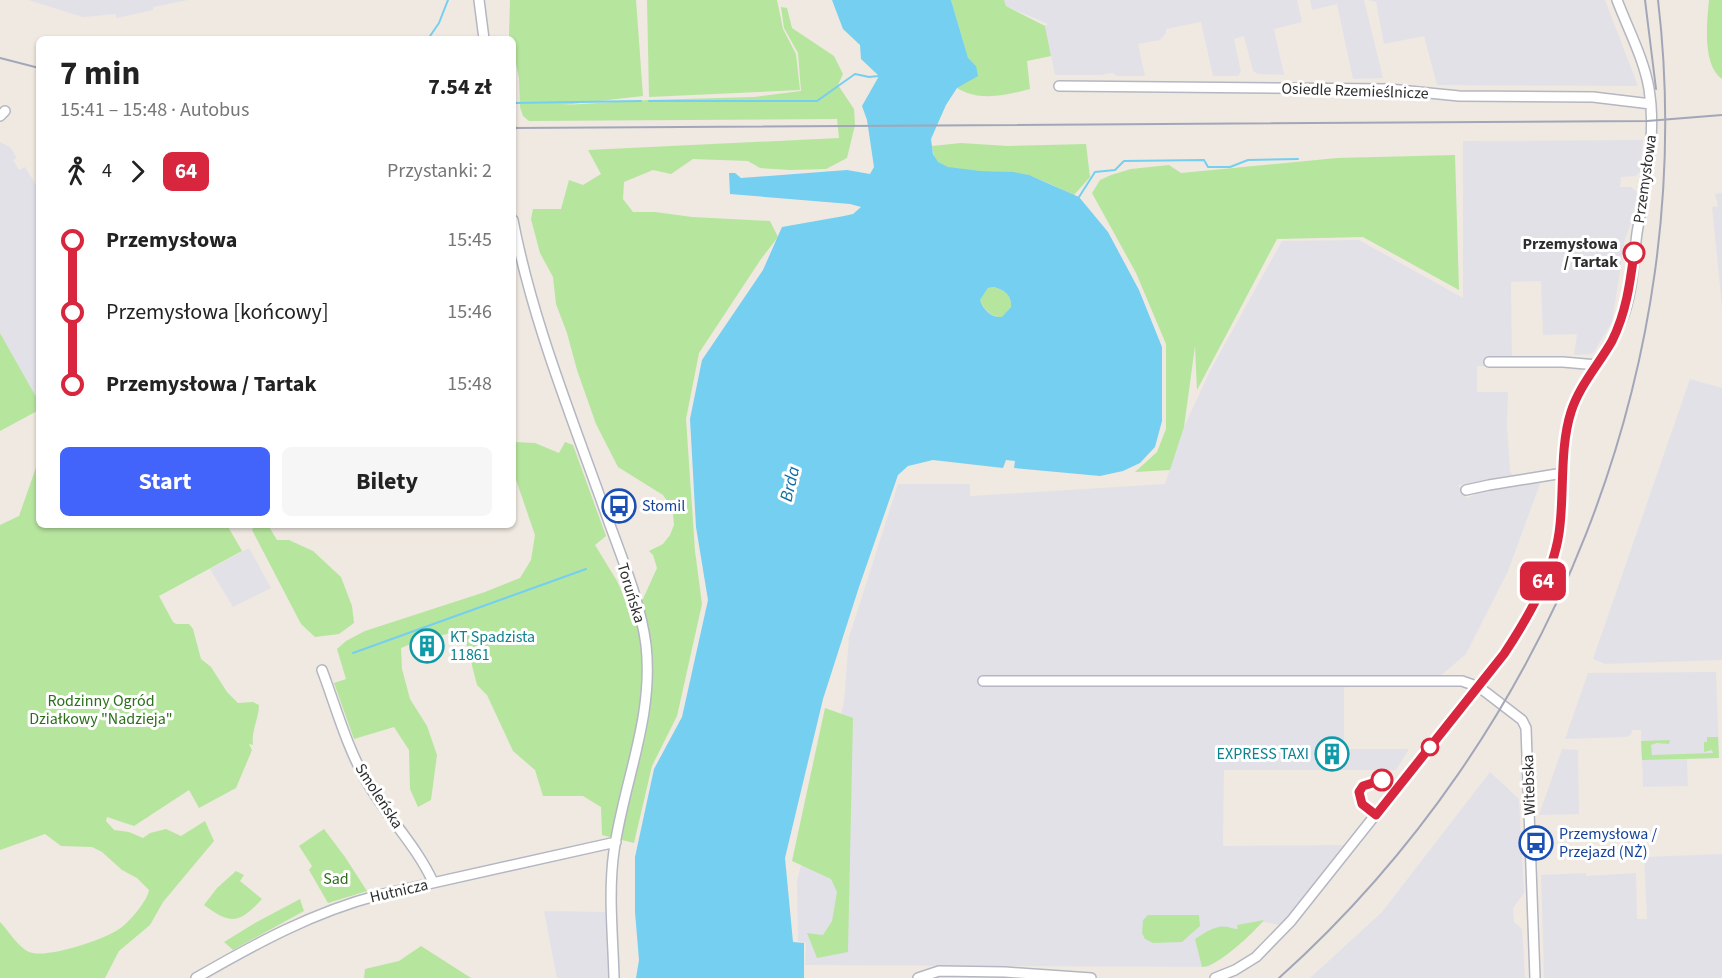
<!DOCTYPE html>
<html lang="pl">
<meta charset="utf-8">
<style>
:root{--surface:#fff;--page:#f6f6f6;--text:#222;--muted:#767676;--accent:#4264fb}
body{margin:0;font-family:"Source Sans 3",sans-serif;background:var(--page);color:var(--text);height:100vh;display:flex;flex-direction:column;font-size:22px;white-space:nowrap}
*{box-sizing:border-box;margin:0}
p{font-size:20px;color:var(--muted)}
.icon{flex:none;width:33px;height:33px;fill:none;stroke:currentColor;stroke-width:2;stroke-linecap:round;stroke-linejoin:round}
.map{position:relative;flex:1;overflow:hidden}
.drawer{position:absolute;left:36px;top:36px;width:480px;height:492px;display:flex;flex-direction:column;background:var(--surface);border-radius:9px;box-shadow:0 2px 4px #0004}
.drawer>*{flex:none}
.badge{padding:0 12px;border-radius:9px;font-size:21px;line-height:39px}
.map>.badge{position:absolute;translate:-50% -50%;box-shadow:0 0 0 3px #fff}
.legs{display:flex;align-items:center;gap:9px;height:66px;padding:0 24px;font-size:20px}
.legs p{margin-inline-start:auto}
.head{display:flex;align-items:center;justify-content:space-between;height:102px;padding:0 24px}
h1{font-size:33px;font-weight:700;line-height:45px}
.primary-button{display:flex;gap:12px;margin-top:auto;padding:12px 24px}
.primary-button a{flex:1;height:69px;border-radius:9px;background:var(--accent);color:#fff;font-size:24px;font-weight:700;line-height:69px;text-align:center}
.primary-button a+a{background:var(--page);color:var(--text)}
ul{padding:0 24px;list-style:none}
li{display:flex;align-items:center;gap:21px;height:72px;font-size:22px}
li i{display:grid;place-items:center;width:9px;height:100%;margin:0 8px;background:currentColor}
li i::after{content:'';width:15px;height:15px;margin:-8px;border:4px solid;border-radius:50%;background:var(--surface)}
li p{margin-inline-start:auto}
li:first-child i{background:linear-gradient(#0000 50%,currentColor 0)}
li:last-child i{background:linear-gradient(currentColor 50%,#0000 0)}
.map>svg:first-child{display:block}
.industrial{fill:#e3e1e8}
.green{fill:#b6e59e}
.water{fill:#75cff0;fill-rule:evenodd}
.lines{fill:none;stroke-linecap:round;stroke-linejoin:round}
.stream{stroke:#75cff0;stroke-width:2}
.minor-casing{stroke:#b4b7c1;stroke-width:12}
.minor{stroke:#fff;stroke-width:9}
.rail{stroke:#a3a6b8;stroke-width:2}
.line-1-casing{stroke:#fff;stroke-width:14}
.line-1{stroke:#d7263d;stroke-width:9}
.stop-1-dot{fill:#fff;stroke:#d7263d;stroke-width:3}
.labels{text-anchor:middle;dominant-baseline:central;stroke-width:6;stroke-linejoin:round;paint-order:stroke}
.street-label{font-size:16px;fill:#2e2e2e;stroke:#fff}
.stop-label{font-size:16px;font-weight:bold;fill:#2e2e2e;stroke:#fff;text-anchor:end}
.transit-label{font-size:16px;fill:#164399;stroke:#fff;text-anchor:start}
.culture-label{font-size:16px;fill:#0d838f;stroke:#fff;text-anchor:start}
.park-label{font-size:16px;fill:#2c6e1b;stroke:#fff}
.water-label{font-size:18px;font-style:italic;fill:#0d6fa3;stroke:#fff}
</style>
<div class="map">
<svg width="1722" height="978" viewBox="0 0 1722 978">
<rect width="100%" height="100%" fill="#efe9e1"/>
<path class="industrial" d="M28 0H188L153 7V10L117 18 115 14 83 17Z
M1004 0H1297L1302 22 1274 29 1284 75 1258 74 1253 71 1244 36 1234 39 1241 72 1238 76H1213L1201 22 1166 29V33L1160 40 1138 44 1145 76H1117L1112 73 1100 75H1055L1045 26 1048 24 1006 6Z
M1310 0H1364L1383 78 1353 79 1337 4 1312 10Z
M1368 0H1605L1638 86 1437 85 1424 36 1384 44 1376 2Z
M1643 140 1640 172 1635 176 1621 177 1620 187H1631L1637 192 1632 221 1625 239 1612 322 1594 352 1591 354 1574 355 1577 334 1543 335 1541 281 1511 282 1512 358H1487V366H1477V392H1508L1507 425 1510 472 1513 475 1458 485 1467 498 1485 490 1541 481 1508 571 1466 654 1438 678H1366L1344 688V749H1409L1396 770H1224L1223 846 1347 845 1288 919 1280 925 1263 922 1209 967 805 965 806 943 798 941 797 881 844 702 849 637 898 484H970V496L1165 484 1184 427 1210 371 1282 241 1359 240 1463 298V141Z
M0 142 10 147 17 158 13 160 19 170 25 167 39 190V402L0 333Z
M1722 193V306L1712 207 1718 206 1715 194Z
M1690 379 1722 388V660L1605 664 1593 659Z
M249 548 271 588 233 607 210 569Z
M1716 672 1719 758 1687 759 1688 786 1643 787 1641 730H1632L1631 735 1626 737 1565 739 1588 673Z
M1562 749 1578 750 1579 814 1539 815Z
M1490 772 1519 799 1524 893 1513 908 1514 922 1522 929 1525 978H1310L1382 912Z
M1722 854V978H1544L1541 875 1586 873V876L1636 873 1637 919H1647L1644 857Z
M544 911 605 912 608 978H557Z"/>
<path class="green" d="M510 0H636L643 96 564 105 648 100 754 97 801 91 798 53 784 28 781 7 787 8 792 28 834 56 843 74 838 85 854 109 855 125 847 158 826 169 790 170 760 168 748 161 693 159 671 174 653 170 624 182 623 199 633 212H655L692 217 770 221 778 237 761 259 699 353 686 419 695 551 702 604 677 716 652 766 634 843 602 835 601 807 583 796H543L535 770 513 751 487 695 477 685 463 630 418 641 401 648 402 669 410 699 427 726 437 755 431 800 418 807 410 789 409 750 394 727 354 739 334 683 346 679 337 649 346 641 365 631 485 592 520 578 531 560 535 535 513 471V440L514 442 535 443 559 453 565 442 573 445 606 536 595 545 617 581 628 605 642 601 657 568 653 555 649 551 663 544 670 535 674 525 673 514 670 505 663 495 618 467 596 424 577 370 567 333 556 304 553 277 540 253 531 219 533 209H561L569 180 583 185 601 174 588 150 839 138 837 119 529 121 523 116 520 107 519 78 513 50V39H510L509 35Z
M647 0H777L783 29 796 54 800 90 649 97Z
M951 0H1004L1006 6 1045 26 1051 56 1027 61 1030 89C1007 95 979 102 957 88L976 66 968 59Z
M1709 0H1722V79C1702 65 1707 22 1709 0Z
M961 143 1008 146 1086 144 1090 177 1074 195C1059 188 1043 180 1027 175 1006 169 954 175 939 163 934 159 933 152 932 146Z
M1455 155 1459 290 1363 237 1277 239 1197 390 1195 346 1184 427 1170 470 1135 472 1157 452 1166 429V344L1136 273 1092 193 1100 180 1111 175 1131 169 1169 165 1181 173 1337 158Z
M994 287C1005 290 1012 296 1011 307L1003 317C992 318 983 309 980 300L988 288Z
M0 333 39 402V410L0 431Z
M39 459V525H227L242 551 159 596 173 622 176 624H189L193 629 201 659 211 667 227 692 238 703 253 702 259 705C259 718 251 731 253 745L249 744 252 750 236 788 199 808 189 790 134 826 107 817 106 821 114 830 129 832 143 838 150 833 166 829 181 836 205 821 214 841 163 902 150 925 119 951 105 978H0V922C9 931 20 951 33 953 52 957 107 939 122 927 130 921 148 900 149 890L137 878 122 870 102 852 92 847 61 846 45 834 0 850V525L19 516Z
M255 525H268L277 540H289L313 551 341 577 352 606 354 623 339 634 315 637 301 624 252 530Z
M825 708 853 718 848 952 817 958 807 933 823 935 832 921 837 892 831 879 792 861Z
M1707 737H1718L1719 758 1642 760 1641 741 1670 740 1669 744 1657 743 1651 745 1652 755 1713 753 1712 750 1704 752V742H1707Z
M324 829 345 857 367 891 328 903 309 870 312 866 299 846Z
M236 871 244 875 240 881 262 899C239 924 231 925 204 905L217 888Z
M300 899 304 911 233 950 224 942 255 923Z
M1148 915H1199L1200 926 1182 942 1153 943 1145 939 1142 933 1143 920Z
M1264 920C1254 932 1218 967 1202 967L1195 939C1204 933 1217 924 1228 927 1232 928 1234 929 1238 929L1237 925Z
M421 946 471 978H364L365 969 399 961Z"/>
<path class="water" d="M832 0H951L968 58 976 66 978 76 957 88 946 105 931 139 933 154 938 162 948 167 980 171 1013 172 1029 175 1079 197 1108 232 1139 290 1162 347V421L1155 447 1140 463 1123 471 1100 476 1014 468 1015 461 1006 460 1003 468 933 460 908 466 898 475 859 587 823 699 785 858 793 942 804 943V978H636L639 960 635 912V857L654 769 682 717 708 600 696 527 690 419 702 360 763 270 782 227 844 216 853 214 861 207 850 204 730 194 729 173H735L741 178 847 170 870 174 874 167 867 120 862 106 879 76 861 59 860 45 843 29ZM994 287C1005 290 1012 296 1011 307L1002 317C992 318 983 310 980 300L988 288Z"/>
<g class="lines">
<path class="stream" d="M428 39 439 23 448 0
M649 101H817L855 74 869 77 879 76
M513 103 641 101
M1079 197 1095 172 1115 170 1124 161 1204 160 1208 167H1230L1248 160 1298 159
M353 653 586 569"/>
<g class="minor-casing">
<path id="minor" d="M479 0 484 39
M1059 86 1389 89 1459 96 1593 97 1651 104
M0 116 5 111
M513 220C532 320 571 415 605 511 620 554 640 599 646 645 654 717 624 781 614 851 608 893 613 936 614 978
M1489 362H1563L1597 365
M1466 490 1489 485 1563 473
M322 670C336 707 347 748 367 782 387 817 416 845 433 882
M983 681H1462L1479 687 1522 720 1526 728 1535 978
M196 978C255 944 313 912 379 895L616 842
M918 978 939 971 1005 972 1091 978
M1215 978 1235 970 1256 957 1291 921 1504 653C1528 617 1556 569 1560 526 1564 492 1560 455 1568 422 1577 386 1606 356 1621 322 1633 295 1633 262 1637 233 1645 186 1657 137 1649 89 1644 59 1628 29 1617 0"/>
</g>
<use href="#minor" class="minor"/>
<path class="rail" d="M1645 0 1656 89
M0 58 39 68
M513 128 1647 121 1722 115
M1279 978C1549 736 1701 363 1658 0"/>
</g>
<g class="lines">
<g class="line-1-casing">
<path id="line-1" d="M1382 780 1363 786 1359 792 1362 804 1376 815 1504 654C1529 616 1556 570 1560 525 1564 489 1560 446 1571 412 1579 386 1599 364 1612 341 1626 313 1630 284 1634 253"/>
</g>
<use href="#line-1" class="line-1"/>
</g>
<defs>
<g id="bus-ring" transform="scale(1.725)"><circle r="9.5" fill="#fff" stroke="#1a4fb4" stroke-width="1.5"/><path d="M-5-6H5V4H4V6H2V4H-2V6H-4V4H-5ZM-3.5-4V0h7V-4ZM-3.5 1.2v1.5H-2V1.2ZM2 1.2v1.5H3.5V1.2Z" fill="#1a4fb4"/></g>
<g id="building-ring" transform="scale(1.725)"><circle r="9.5" fill="#fff" stroke="#0f9aa8" stroke-width="1.5"/><path d="M-4-6H4V6H1V3H-1V6H-4ZM-2.5-4.3h1.7v1.8h-1.7ZM.8-4.3h1.7v1.8H.8ZM-2.5-1h1.7V.8h-1.7ZM.8-1h1.7V.8H.8Z" fill="#0f9aa8"/></g>
</defs>
<g fill-rule="evenodd">
<use href="#bus-ring" x="619" y="506"/>
<use href="#building-ring" x="427" y="646"/>
<use href="#building-ring" x="1332" y="754"/>
<use href="#bus-ring" x="1536" y="843"/>
</g>
<g class="stop-1-dot">
<circle cx="1634" cy="253" r="10"/>
<circle cx="1430" cy="747" r="8"/>
<circle cx="1382" cy="780" r="10"/>
</g>
<g class="labels">
<g class="street-label">
<text transform="translate(1355 91) rotate(2)">Osiedle Rzemieślnicze</text>
<text transform="translate(1645 179) rotate(-82)">Przemysłowa</text>
<text transform="translate(631 593) rotate(73)">Toruńska</text>
<text transform="translate(1529 785) rotate(-92)">Witebska</text>
<text transform="translate(379 796) rotate(57)">Smoleńska</text>
<text transform="translate(399 891) rotate(-13)">Hutnicza</text>
</g>
<g class="stop-label">
<text x="1618" y="244">Przemysłowa<tspan x="1618" dy="18">/ Tartak</tspan></text>
</g>
<g class="transit-label">
<text x="642" y="506">Stomil</text>
<text x="1559" y="834">Przemysłowa /<tspan x="1559" dy="18">Przejazd (NŻ)</tspan></text>
</g>
<g class="culture-label">
<text x="450" y="637">KT Spadzista<tspan x="450" dy="18">11861</tspan></text>
<text x="1309" y="754" text-anchor="end">EXPRESS TAXI</text>
</g>
<g class="park-label">
<text x="101" y="701">Rodzinny Ogród<tspan x="101" dy="18">Działkowy "Nadzieja"</tspan></text>
<text x="336" y="879">Sad</text>
</g>
<g class="water-label">
<text transform="translate(790 484) rotate(-77)">Brda</text>
</g>
</g>
</svg>
<b class="badge" style="left:1543px;top:581px;background:#d7263d;color:#fff">64</b>
<section class="drawer">
<div class="head"><div><h1>7 min</h1><p>15:41 – 15:48 · Autobus</p></div><b>7.54 zł</b></div>
<div class="legs"><svg class="icon" aria-label="walk" viewBox="0 0 24 24"><circle cx="13" cy="4" r="2"/><path d="M13 8l-2 6 4 7M11 14l-3 7M7 12l3-4h3l4 4"/></svg>4<svg class="icon" aria-label="forward" viewBox="0 0 24 24"><path d="M9 5l7 7-7 7"/></svg><b class="badge" style="background:#d7263d;color:#fff">64</b><p>Przystanki: 2</p></div>
<ul>
<li><i style="color:#d7263d"></i><b>Przemysłowa</b><p>15:45</p></li>
<li><i style="color:#d7263d"></i><span>Przemysłowa [końcowy]</span><p>15:46</p></li>
<li><i style="color:#d7263d"></i><b>Przemysłowa / Tartak</b><p>15:48</p></li>
</ul>
<div class="primary-button"><a>Start</a><a>Bilety</a></div>
</section>
</div>
